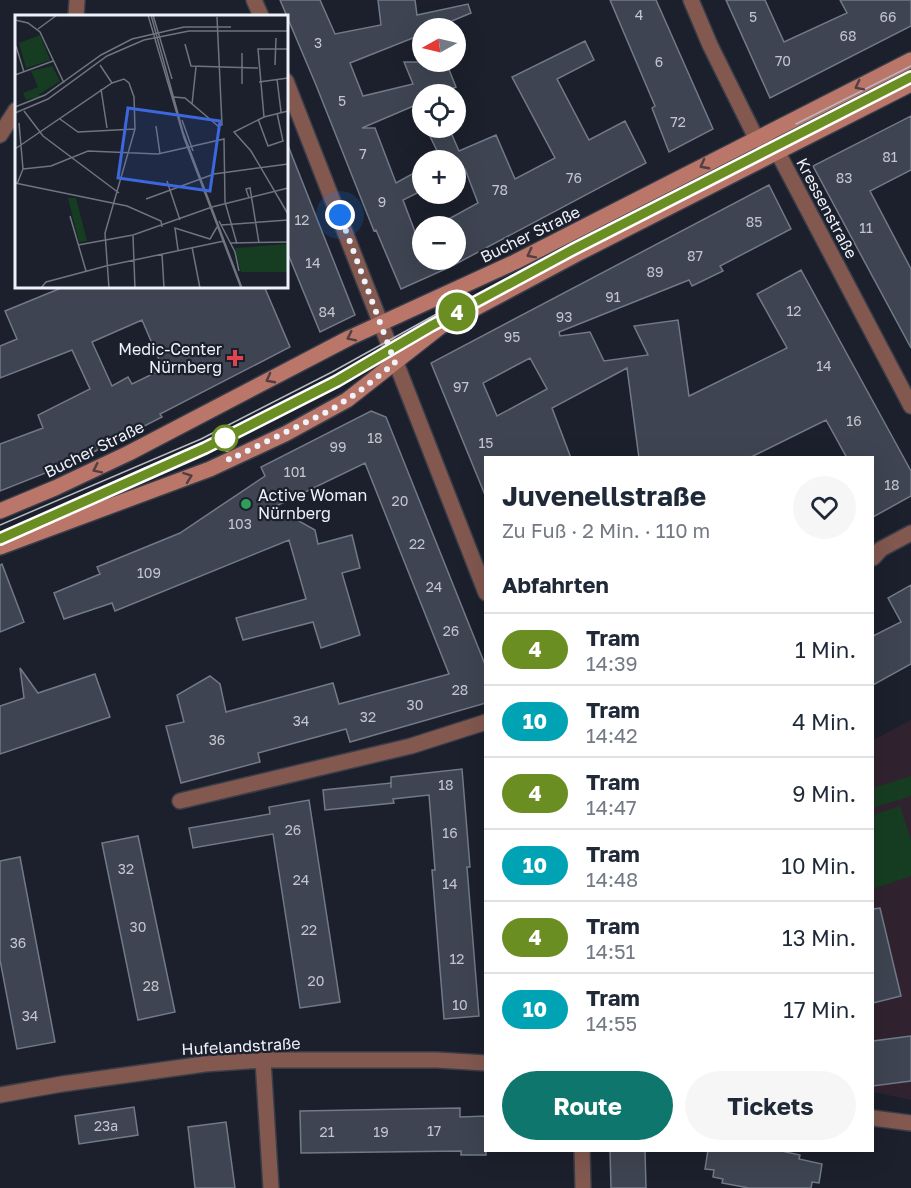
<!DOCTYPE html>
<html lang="de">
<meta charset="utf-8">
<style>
:root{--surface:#fff;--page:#f6f6f7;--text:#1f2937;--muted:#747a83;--line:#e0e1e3;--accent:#0f766e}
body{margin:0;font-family:"Golos Text",sans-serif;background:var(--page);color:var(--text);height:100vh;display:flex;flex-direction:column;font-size:22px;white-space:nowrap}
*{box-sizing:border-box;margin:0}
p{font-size:20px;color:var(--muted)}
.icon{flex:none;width:33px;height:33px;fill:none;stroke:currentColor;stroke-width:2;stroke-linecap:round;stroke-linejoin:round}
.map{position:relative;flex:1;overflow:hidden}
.sheet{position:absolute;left:484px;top:456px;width:390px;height:696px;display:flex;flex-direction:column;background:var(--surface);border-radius:0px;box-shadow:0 6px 24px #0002}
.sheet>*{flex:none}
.badge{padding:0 12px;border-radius:20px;font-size:21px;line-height:39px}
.needle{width:39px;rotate:262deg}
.buttons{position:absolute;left:412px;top:18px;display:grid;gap:12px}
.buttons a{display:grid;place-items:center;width:54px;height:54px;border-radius:50%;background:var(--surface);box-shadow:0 6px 24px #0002;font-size:30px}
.you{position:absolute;width:30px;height:30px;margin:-15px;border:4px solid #fff;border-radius:50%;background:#1a73e8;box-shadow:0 0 0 9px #1a73e833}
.map>.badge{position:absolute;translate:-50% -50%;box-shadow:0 0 0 3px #fff}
h2{padding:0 18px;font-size:22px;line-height:54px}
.round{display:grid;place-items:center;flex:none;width:63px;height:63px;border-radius:32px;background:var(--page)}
.headline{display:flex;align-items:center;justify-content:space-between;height:102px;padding:0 18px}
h1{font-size:28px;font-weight:700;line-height:45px}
.action{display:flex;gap:12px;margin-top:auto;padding:12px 18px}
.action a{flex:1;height:69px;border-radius:36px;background:var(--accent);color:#fff;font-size:24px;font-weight:700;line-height:69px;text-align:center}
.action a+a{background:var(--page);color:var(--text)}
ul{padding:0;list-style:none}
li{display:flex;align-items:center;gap:18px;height:72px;padding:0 18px;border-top:2px solid var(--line)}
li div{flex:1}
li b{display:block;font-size:22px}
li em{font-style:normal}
li .badge{min-width:66px;font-weight:700;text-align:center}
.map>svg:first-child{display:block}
.education{fill:#30232f}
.green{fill:#163d22}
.building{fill:#3e4451;stroke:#727988;stroke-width:1.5;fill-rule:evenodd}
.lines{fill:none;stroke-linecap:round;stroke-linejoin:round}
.minor-casing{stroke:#393d49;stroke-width:18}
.secondary-casing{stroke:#393d49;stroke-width:18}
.minor{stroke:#82584f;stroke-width:15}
.secondary{stroke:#ba7669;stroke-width:15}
.tram{stroke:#b5b9c2;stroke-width:1.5}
.oneway{stroke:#533e41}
.line-casing{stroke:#fff;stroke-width:14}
.line{stroke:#6b8e23;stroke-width:9}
.walk{stroke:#eef2fa;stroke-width:6;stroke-dasharray:0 10.8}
.health-dot{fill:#e0444e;stroke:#1b202c;stroke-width:2}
.stop-dot{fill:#fff;stroke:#6b8e23;stroke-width:3}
.leisure-dot{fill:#2e9e5b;stroke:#1b202c;stroke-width:2}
.labels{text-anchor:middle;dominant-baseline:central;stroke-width:4.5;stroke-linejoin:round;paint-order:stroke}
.number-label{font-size:14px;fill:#c2c6d0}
.street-label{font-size:16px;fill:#eef2fa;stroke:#1b202c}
.poi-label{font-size:16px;fill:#eef2fa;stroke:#1b202c;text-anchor:end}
.inset-road{fill:none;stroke:#6f747e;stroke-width:1.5}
.view{fill:#3c67dd;fill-opacity:0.15;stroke:#3c67dd;stroke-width:3}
.inset-edge{fill:none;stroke:#eef2fa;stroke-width:3}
</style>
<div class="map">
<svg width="911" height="1188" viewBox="0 0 911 1188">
<rect width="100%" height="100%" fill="#1b202c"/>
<path class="education" d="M911 720V1100L873 1092V740Z"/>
<path class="green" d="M911 776V796L873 808V788Z
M900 806 911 840V876L873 889V815Z"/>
<path class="building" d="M280 0H320L335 34 381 25 378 0H415L417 15 468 4 471 13 435 28H423V34L350 63 363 96 413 84 404 62H446L456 87 440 94H423V102L362 128H375L396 183 423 168V190L403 200 417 237 423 234V260H456V226H436L478 203 465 169 456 174V160H438L441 159 426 128H449L459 151 496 135 515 179 555 158 512 77 585 41 594 60 557 79 589 140 625 121 646 163 450 267 401 289 376 230 374 231 316 85Z
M610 0H656L713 129 669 152 652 108 655 106Z
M726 0H765L784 42 847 13 840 0H911V26L770 98Z
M911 116V170L870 191 911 269V348L813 166Z
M287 143 355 315 320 332 286 249Z
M769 185 791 229 720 266 723 271 692 286 689 280 559 332 560 336 590 332 604 361 648 355 634 326 678 320 689 396 787 348 757 294 801 270 911 471V496L873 517V458H847L826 420 749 458H639L627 368 552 408 571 458H486L485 495 431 363ZM530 358 547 389 497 416 483 383Z
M66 286H264L290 347 160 414 162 417 78 460 0 491V444L43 428 38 415 90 389 72 350 0 378V346L17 339 5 311ZM142 320 163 369 132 384 128 377 112 386 92 342Z
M371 411 386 417 486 667V703L350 742 346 729 258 753 260 762 181 783 166 726 184 722 177 695 210 676 220 684 226 712 333 683 339 704 449 674 365 463 274 507 315 530 318 544 352 535 360 568 342 573 360 635 321 648 313 622 243 640 236 618 306 599 289 540 115 611 112 603 64 619 54 593 100 574 97 567 180 533 265 476 261 467Z
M2 564 24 622 0 632V565Z
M911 585V664L873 685V636L901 622 888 598Z
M20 668 38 693 95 674 110 717 0 754V706L24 698Z
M462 769 470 867H467L479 1016 444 1019 432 870H435L429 795 393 799 394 803 325 810 323 790 391 783V788V777Z
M309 800 340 1002 300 1008 273 834 193 848 189 828 270 814 269 807Z
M138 836 175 1012 138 1020 102 843Z
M20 857 55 1042 17 1049 0 960V861Z
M880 908 901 996 873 1003V909Z
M911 1036V1081L873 1086V1041Z
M134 1107 138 1135 79 1144 75 1116Z
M460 1108V1117L486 1116V1155H461V1151L301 1153 300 1111Z
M226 1122 235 1188H195L188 1127Z
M610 1150H645L646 1188H611Z
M708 1150H777L800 1155 799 1159 822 1164 819 1183 812 1182 811 1188H749L722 1183 723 1179 713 1177 714 1170 705 1169Z"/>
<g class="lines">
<g class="minor-casing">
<path id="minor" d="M254 0 261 16
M691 0 710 45 756 138 777 151 911 406
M76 16 77 0
M286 81 486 593
M0 135 16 110
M873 558 881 549 911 533
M180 801 411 746 486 722
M263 1060 271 1188
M0 1095 62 1084 205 1064 263 1060H437L486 1063
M873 1118 911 1123
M582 1150 583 1188"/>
</g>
<g class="secondary-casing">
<path id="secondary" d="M0 511 55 488 129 453 349 338 515 262 911 60
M0 547 210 469 285 434 347 400 440 327 577 254 911 84"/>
</g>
<use href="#minor" class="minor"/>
<use href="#secondary" class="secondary"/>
<path class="tram" d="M796 124 911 66
M0 525 201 439 332 372 451 306
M0 539 205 448 337 381 431 326 574 249 911 77"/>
</g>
<defs><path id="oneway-chevron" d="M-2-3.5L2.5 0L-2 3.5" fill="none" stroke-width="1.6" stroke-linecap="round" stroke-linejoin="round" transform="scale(1.5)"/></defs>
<g class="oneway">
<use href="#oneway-chevron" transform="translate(859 86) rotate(153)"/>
<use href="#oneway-chevron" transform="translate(704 165) rotate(152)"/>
<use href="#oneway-chevron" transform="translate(531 254) rotate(153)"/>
<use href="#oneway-chevron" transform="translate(351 337) rotate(154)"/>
<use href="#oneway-chevron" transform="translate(270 379) rotate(152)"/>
<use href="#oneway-chevron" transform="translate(97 469) rotate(154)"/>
<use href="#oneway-chevron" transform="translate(188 477) rotate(-20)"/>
</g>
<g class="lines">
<g class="line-casing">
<path id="line" d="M0 539 205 448 337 381 431 326 574 249 911 77"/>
</g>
<use href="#line" class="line"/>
<path class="walk" d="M225 438 229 460 329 411 357 393 395 363 340 215"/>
</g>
<path class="health-dot" d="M232 349h6v6h6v6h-6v6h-6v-6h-6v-6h6z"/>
<circle class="stop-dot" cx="225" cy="438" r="12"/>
<circle class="leisure-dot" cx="246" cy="504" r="6"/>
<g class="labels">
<g class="number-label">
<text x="639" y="14">4</text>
<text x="753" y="16">5</text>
<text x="888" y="16">66</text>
<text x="848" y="35">68</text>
<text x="318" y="42">3</text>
<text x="783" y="60">70</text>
<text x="659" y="61">6</text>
<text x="342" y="100">5</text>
<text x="678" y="121">72</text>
<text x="363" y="153">7</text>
<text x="890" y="156">81</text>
<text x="574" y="177">76</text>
<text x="844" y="177">83</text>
<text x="500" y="189">78</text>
<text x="382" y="201">9</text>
<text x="302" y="219">12</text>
<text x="754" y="221">85</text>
<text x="866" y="227">11</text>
<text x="695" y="255">87</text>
<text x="313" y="262">14</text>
<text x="655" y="271">89</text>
<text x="613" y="296">91</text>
<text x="794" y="310">12</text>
<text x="327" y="311">84</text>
<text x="564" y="316">93</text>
<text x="512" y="336">95</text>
<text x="824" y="365">14</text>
<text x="461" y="386">97</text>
<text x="854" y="420">16</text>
<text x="375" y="437">18</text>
<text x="486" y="442">15</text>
<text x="338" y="446">99</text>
<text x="295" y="471">101</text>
<text x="892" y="484">18</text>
<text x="400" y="500">20</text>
<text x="240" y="523">103</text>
<text x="417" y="543">22</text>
<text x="149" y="572">109</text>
<text x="434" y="586">24</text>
<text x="451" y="630">26</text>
<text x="460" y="689">28</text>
<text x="415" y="704">30</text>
<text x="368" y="716">32</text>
<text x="301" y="720">34</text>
<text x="217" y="739">36</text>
<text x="446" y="784">18</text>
<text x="293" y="829">26</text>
<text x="450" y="832">16</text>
<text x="126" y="868">32</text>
<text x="301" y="879">24</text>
<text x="450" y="883">14</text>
<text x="138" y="926">30</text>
<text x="309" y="929">22</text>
<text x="18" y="942">36</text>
<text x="457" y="958">12</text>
<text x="316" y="980">20</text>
<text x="151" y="985">28</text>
<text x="460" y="1004">10</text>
<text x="30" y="1015">34</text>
<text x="106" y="1125">23a</text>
<text x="434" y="1130">17</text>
<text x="327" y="1131">21</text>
<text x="381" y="1131">19</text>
</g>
<g class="street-label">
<text transform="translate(827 208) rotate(62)">Kressenstraße</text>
<text transform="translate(530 234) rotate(-26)">Bucher Straße</text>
<text transform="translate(94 449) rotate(-26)">Bucher Straße</text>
<text transform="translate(241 1046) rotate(-3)">Hufelandstraße</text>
</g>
<g class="poi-label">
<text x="222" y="349">Medic-Center<tspan x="222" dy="18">Nürnberg</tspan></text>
<text x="258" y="495" text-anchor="start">Active Woman<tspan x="258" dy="18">Nürnberg</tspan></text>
</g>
</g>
<g transform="translate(15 15)">
<rect width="273" height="273" fill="#1b202c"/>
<path d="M25 20 35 45 11 53 4 28ZM37 51 45 66 23 80 27 81 11 85 8 78 23 72 16 56ZM53 183H61L72 226 64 227ZM273 229V257H226L220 233Z" fill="#163d22"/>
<path class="inset-road" d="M133 0 169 123 226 273M136 0 168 117 227 273M138 0 157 64M0 5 13 8 25 17 49 68M23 14 42 0M170 29 176 51 243 53M1 31 9 57M227 38V69M85 50 97 68M260 50 261 23M0 60 38 46M262 64 266 97M244 67 273 63M86 74 92 113M159 82 170 83 203 111 207 110 202 2M177 89 181 52M0 92 30 80 86 40 117 24 169 12H216M9 96 28 121 104 178M273 96 249 102 219 117 236 136 273 199M0 98 33 84 92 41 129 25 174 16H273M249 102 243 34H273M45 104 63 117 120 114M243 104 253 131 268 126 262 98M167 105 178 136M141 111 145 139M0 134 97 68 109 64 114 68 119 82 120 114 90 218 94 273M8 154 36 151 73 136 143 139 209 124 210 187 222 229M152 166 165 205M0 168 112 191 146 206 147 212M2 169 8 154 4 108M234 183 231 174 235 173 244 228M131 184 199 159 273 149M55 201 71 256M204 206 220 237 224 256M206 210 273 205M118 221 120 273M215 228 273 227M63 230 118 220 197 192 273 173M177 232 185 273M163 235 160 213 195 224 202 212M147 239 149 273M26 273 31 267 91 251 209 226"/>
<path class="view" d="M113 93 205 106 195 176 103 163Z"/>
<rect width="273" height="273" class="inset-edge"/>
</g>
</svg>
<div class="buttons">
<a><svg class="needle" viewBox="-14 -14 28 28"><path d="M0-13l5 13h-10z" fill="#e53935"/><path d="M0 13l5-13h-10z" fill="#747a83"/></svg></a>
<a><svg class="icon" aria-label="locate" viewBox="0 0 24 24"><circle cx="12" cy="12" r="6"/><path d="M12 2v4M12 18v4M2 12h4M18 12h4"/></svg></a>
<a>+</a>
<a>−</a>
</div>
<div class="you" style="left:340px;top:215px"></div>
<b class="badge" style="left:457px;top:312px;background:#6b8e23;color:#fff">4</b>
<section class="sheet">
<div class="headline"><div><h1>Juvenellstraße</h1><p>Zu Fuß · 2 Min. · 110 m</p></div><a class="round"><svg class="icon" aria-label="heart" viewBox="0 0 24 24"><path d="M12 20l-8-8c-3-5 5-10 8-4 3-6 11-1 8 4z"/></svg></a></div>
<h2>Abfahrten</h2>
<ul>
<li><span class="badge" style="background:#6b8e23;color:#fff">4</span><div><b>Tram</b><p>14:39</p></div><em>1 Min.</em></li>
<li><span class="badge" style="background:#00a3b4;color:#fff">10</span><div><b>Tram</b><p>14:42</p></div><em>4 Min.</em></li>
<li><span class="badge" style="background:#6b8e23;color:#fff">4</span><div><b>Tram</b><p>14:47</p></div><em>9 Min.</em></li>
<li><span class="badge" style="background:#00a3b4;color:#fff">10</span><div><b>Tram</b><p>14:48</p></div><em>10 Min.</em></li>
<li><span class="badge" style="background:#6b8e23;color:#fff">4</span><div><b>Tram</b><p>14:51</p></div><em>13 Min.</em></li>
<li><span class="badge" style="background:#00a3b4;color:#fff">10</span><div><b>Tram</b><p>14:55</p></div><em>17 Min.</em></li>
</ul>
<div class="action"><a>Route</a><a>Tickets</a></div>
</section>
</div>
